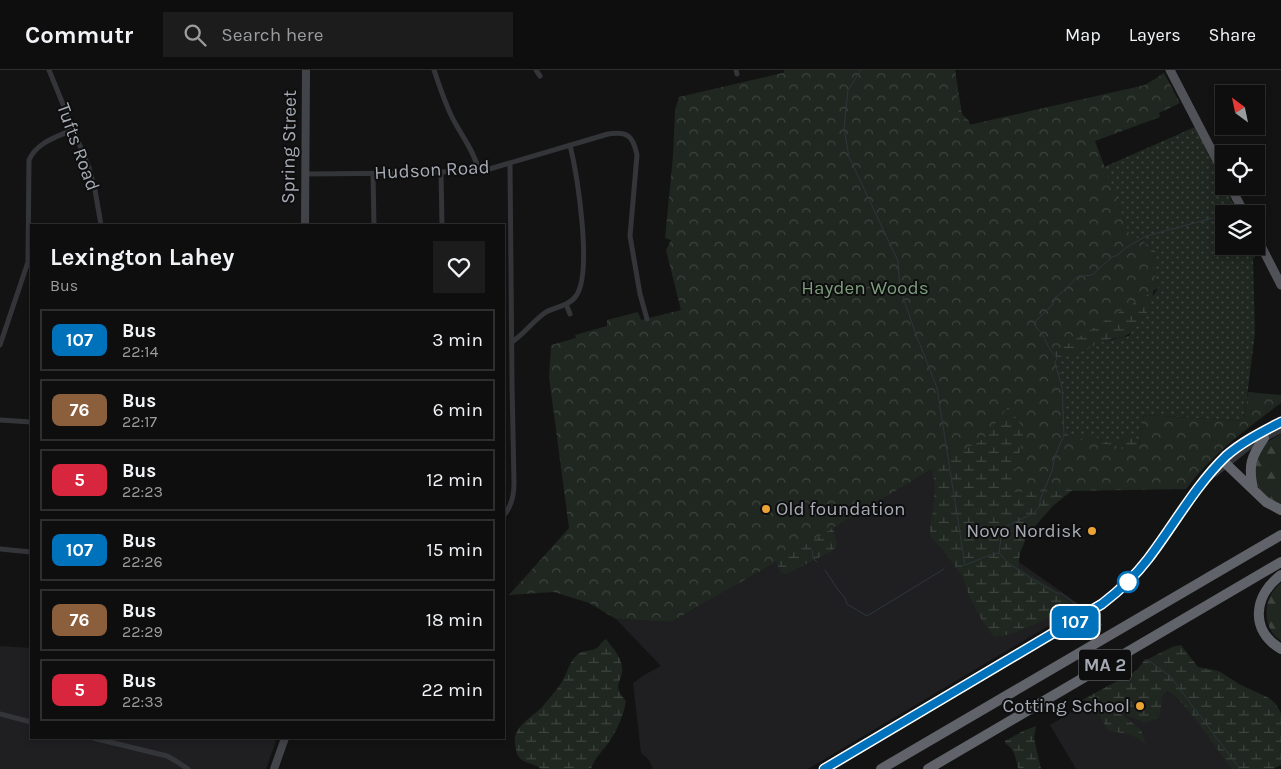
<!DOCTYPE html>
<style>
:root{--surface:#0e0e0f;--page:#1c1c1d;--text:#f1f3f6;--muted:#9b9c9e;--line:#2e2e2f}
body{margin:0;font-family:Karla,sans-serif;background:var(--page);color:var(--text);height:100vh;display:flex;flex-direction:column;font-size:19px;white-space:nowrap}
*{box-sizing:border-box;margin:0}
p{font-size:16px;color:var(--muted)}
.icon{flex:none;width:28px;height:28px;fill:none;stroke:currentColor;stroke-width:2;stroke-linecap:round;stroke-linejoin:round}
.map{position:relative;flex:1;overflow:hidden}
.panel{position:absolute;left:30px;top:154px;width:475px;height:515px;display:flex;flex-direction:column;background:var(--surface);border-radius:0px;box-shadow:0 2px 8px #0003,0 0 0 1px var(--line)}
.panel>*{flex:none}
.badge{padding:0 10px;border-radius:8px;font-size:18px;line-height:32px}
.needle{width:32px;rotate:327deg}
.buttons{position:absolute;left:1215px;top:15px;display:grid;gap:10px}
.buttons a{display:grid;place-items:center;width:50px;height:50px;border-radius:0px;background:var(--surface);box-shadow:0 2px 8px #0003,0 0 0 1px var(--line);font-size:25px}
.map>.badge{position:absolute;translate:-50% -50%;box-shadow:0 0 0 2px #fff}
.round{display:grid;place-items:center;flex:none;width:52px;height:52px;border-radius:0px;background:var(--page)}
.overview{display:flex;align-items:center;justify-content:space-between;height:85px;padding:0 20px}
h1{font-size:24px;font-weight:700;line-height:38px}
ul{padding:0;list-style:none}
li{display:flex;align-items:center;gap:15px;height:62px;margin:0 10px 8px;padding:0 10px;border:2px solid var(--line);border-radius:0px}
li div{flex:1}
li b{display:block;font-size:19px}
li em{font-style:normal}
li .badge{min-width:55px;font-weight:700;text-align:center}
header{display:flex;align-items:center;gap:30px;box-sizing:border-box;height:70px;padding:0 25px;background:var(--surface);border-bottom:1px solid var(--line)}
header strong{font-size:24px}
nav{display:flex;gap:28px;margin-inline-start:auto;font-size:18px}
.search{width:350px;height:45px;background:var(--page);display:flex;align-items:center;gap:12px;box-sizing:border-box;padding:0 18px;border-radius:0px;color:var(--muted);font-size:19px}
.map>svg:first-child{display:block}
.built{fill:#1f1f21}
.grass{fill:url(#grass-dots)}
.forest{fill:url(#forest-firs)}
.wetland{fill:url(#wetland-marsh)}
.park{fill:url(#park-crowns)}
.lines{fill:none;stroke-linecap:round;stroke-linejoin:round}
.stream{stroke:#2d363c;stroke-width:1}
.minor{stroke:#343539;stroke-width:5}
.tertiary{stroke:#343539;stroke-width:6}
.secondary{stroke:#424449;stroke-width:8}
.primary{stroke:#505258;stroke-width:9}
.motorway{stroke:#60636a;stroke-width:10}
.line-casing{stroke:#fff;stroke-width:11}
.line{stroke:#0072bc;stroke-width:8}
.poi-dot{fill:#e9a336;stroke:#0e0e0f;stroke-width:2}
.stop-dot{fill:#fff;stroke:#0072bc;stroke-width:2.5}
.labels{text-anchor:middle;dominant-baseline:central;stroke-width:4;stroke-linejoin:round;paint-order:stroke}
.shield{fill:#0e0e0f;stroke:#787b82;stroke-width:1}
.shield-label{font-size:18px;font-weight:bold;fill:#a5aab4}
.street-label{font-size:19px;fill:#a5aab4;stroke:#0e0e0f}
.park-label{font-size:19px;fill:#7c9e7d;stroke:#0e0e0f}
.poi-label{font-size:19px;fill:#a5aab4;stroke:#0e0e0f;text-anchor:end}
</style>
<header>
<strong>Commutr</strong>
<div class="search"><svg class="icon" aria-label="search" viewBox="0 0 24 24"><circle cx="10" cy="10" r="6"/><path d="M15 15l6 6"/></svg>Search here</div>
<nav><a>Map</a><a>Layers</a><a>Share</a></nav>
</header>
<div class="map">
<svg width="1281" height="699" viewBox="0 0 1281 699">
<defs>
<pattern id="grass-dots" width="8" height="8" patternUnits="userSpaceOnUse" patternTransform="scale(1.25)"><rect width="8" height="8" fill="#1f2720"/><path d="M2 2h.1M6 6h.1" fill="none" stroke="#3d443e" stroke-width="1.8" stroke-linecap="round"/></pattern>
<pattern id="forest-firs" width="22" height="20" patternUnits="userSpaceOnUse" patternTransform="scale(1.25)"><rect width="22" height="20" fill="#1f2720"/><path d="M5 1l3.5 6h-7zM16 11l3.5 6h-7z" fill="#3d443e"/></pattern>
<pattern id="wetland-marsh" width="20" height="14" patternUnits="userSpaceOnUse" patternTransform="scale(1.25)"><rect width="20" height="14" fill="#1f2720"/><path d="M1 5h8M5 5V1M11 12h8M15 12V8" fill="none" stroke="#3d443e"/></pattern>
<pattern id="park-crowns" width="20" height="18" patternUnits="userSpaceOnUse" patternTransform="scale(1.25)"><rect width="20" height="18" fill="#1f2720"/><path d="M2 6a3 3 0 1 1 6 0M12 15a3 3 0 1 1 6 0" fill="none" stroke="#3d443e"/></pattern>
</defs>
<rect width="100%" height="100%" fill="#131314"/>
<path class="built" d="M983 369 1000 479 1082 536 808 699H653L649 690 641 683 633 613 644 605 661 596 616 549 671 552 752 506Z
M0 576 31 578V668H277L266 699H0Z
M1152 594 1248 699H1076L1050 655Z"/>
<path class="grass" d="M1195 57 1238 144H1224V176H1255L1258 183 1253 189 1255 263 1244 351 1144 345 1138 380 1061 366 1062 319 1054 282 1129 266 1158 218 1148 175 1129 163 1104 97Z"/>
<path class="forest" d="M1281 364V435L1265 426 1254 410 1253 392 1264 374Z
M1281 513V571C1261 558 1262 527 1281 513Z"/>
<path class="wetland" d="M784 0H955L962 44 969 51 975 73 1144 174C1153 177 1158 182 1157 192L1154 193 1153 227 1146 244 1132 262 1124 267 1111 269 1067 286 1061 290 1059 294 1064 335 1061 356 1069 366C1077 367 1087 365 1094 366 1100 368 1100 372 1109 372 1118 371 1123 364 1132 363L1141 380 1092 404 1053 436 1028 464 1020 483 1018 497C1033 508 1064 522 1073 537L1071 539 1011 564 994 567 983 552 969 526 963 507 943 480 930 466V456L933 441 935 414 931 396 782 13Z
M832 453 837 476 832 481 786 504 781 503 768 473Z
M606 569C612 577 621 586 622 597 624 612 610 613 626 631 624 644 617 661 609 672 603 681 594 688 591 699H541C535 693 523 694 518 686 516 682 514 671 515 667 519 652 534 646 543 636 550 627 559 618 564 608 568 600 570 591 577 585 581 581 589 581 595 579 600 577 601 571 606 569Z
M1181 575 1198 597 1219 601 1239 614 1269 628 1275 633 1281 643V695L1273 699H1232C1219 683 1183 627 1168 621L1163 624 1159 648 1145 653 1103 634 1082 630 1136 601 1144 591 1172 577Z
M1097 641 1121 644 1141 660 1146 673C1140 672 1140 669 1135 667 1127 663 1117 662 1108 661Z
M1036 656 1034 668 1041 699H1018C1016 688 1015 680 1005 673V671L1023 661Z"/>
<path class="park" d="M795 0H955L960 57 1145 15 1164 3 1180 33 1159 43 1160 47 1095 71 1129 163 1148 175 1158 218 1055 282 1062 319 1061 366 1138 380 1144 345 1244 351 1248 322 1281 325V333C1246 359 1212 384 1186 419L1012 422 1024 359 1008 337 983 369 759 502 671 552 616 549 589 533 554 522 509 525 569 458 549 307 551 275 576 268 575 265 607 256V250L638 242 641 250 681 240 666 180 671 170 665 168 673 86 675 40 679 27Z"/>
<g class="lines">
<path class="stream" d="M861 0 848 20 844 58 849 87 898 191 900 218 915 262 937 318 965 495C976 491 987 485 999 483L1008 493 1032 509 1055 522 1062 524 1078 536
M812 480 813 488 817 492
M999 483 1001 467 1005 457 1034 443 1040 436V430L1052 401 1055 386 1064 365 1062 317 1055 293 1057 288C1047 279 1046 266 1036 257L1035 252 1053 234 1055 228 1067 218 1077 207 1092 205 1112 187 1118 185 1124 179 1146 166 1224 145
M955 497 964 495
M825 500 838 520 845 528 847 534 867 546 944 499
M1096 550 1102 555
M1145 590 1149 591 1170 606 1240 699"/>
<path class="minor" d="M49 0 89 98 95 120 101 155
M434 0C439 15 444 30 451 45 460 64 474 80 479 101
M536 0 540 6
M736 0 737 4
M441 103 442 155
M304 104 418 103 486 100 608 64C628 61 633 66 637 85L630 166 640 224 647 249
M373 104 374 155
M566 234 570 244
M512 272C524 264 534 250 546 242 556 237 570 235 576 226 593 202 577 104 570 75
M0 275 28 192 29 90C37 72 57 67 74 59
M0 350 31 352
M504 445C512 436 514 425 514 413L512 314 510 94
M0 479 31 482
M0 644 31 652
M93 668 167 686 176 691 188 699"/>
<path class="tertiary" d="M1215 404 1250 376 1281 360
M824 699 1102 534C1118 522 1133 508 1146 492 1173 459 1193 419 1224 389 1240 373 1261 362 1281 352"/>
<path class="secondary" d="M305 155 306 0
M274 699 285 668"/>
<path class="primary" d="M1170 0 1224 104
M1230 116 1245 144
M1256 166 1281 215"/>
<path class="motorway" d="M1222 390 1266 432 1281 440
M1253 419C1248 395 1251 387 1264 368
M1281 505C1254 525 1249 560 1281 579
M881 699 1281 465
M928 699 1281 492"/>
</g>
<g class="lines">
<g class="line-casing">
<path id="line" d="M824 699 1102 534C1119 521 1135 506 1148 489 1174 455 1195 416 1226 386 1242 372 1262 362 1281 352"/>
</g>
<use href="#line" class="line"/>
</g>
<g class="poi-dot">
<circle cx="766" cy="439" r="5"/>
<circle cx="1092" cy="461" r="5"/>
<circle cx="1140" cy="636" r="5"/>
</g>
<circle class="stop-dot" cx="1128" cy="512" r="10"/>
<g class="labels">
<rect class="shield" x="1079" y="579.5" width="52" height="31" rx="4"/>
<g class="shield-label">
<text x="1105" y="595">MA 2</text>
</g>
<g class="street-label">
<text transform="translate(78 77) rotate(70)">Tufts Road</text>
<text transform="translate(289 77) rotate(-89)">Spring Street</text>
<text transform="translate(432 100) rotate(-3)">Hudson Road</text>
</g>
<g class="park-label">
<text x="865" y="218">Hayden Woods</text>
</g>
<g class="poi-label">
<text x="776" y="439" text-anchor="start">Old foundation</text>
<text x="1082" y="461">Novo Nordisk</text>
<text x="1130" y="636">Cotting School</text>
</g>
</g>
</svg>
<div class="buttons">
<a><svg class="needle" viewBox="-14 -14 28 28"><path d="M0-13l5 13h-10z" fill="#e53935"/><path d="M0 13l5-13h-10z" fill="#9b9c9e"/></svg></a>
<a><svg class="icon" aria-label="locate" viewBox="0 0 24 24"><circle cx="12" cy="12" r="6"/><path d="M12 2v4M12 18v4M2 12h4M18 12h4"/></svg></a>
<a><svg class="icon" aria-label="layers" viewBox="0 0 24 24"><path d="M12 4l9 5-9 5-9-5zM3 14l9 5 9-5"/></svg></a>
</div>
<b class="badge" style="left:1075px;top:552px;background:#0072bc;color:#fff">107</b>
<section class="panel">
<div class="overview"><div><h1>Lexington Lahey</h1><p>Bus</p></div><a class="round"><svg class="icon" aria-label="heart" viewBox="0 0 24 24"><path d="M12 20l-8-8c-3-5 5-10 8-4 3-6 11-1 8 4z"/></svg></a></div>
<ul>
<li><span class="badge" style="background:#0072bc;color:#fff">107</span><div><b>Bus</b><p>22:14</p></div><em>3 min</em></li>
<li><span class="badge" style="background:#8b5e3c;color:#fff">76</span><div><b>Bus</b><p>22:17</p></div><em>6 min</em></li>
<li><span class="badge" style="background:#d7263d;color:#fff">5</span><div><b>Bus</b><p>22:23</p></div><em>12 min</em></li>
<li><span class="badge" style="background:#0072bc;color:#fff">107</span><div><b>Bus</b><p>22:26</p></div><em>15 min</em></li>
<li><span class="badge" style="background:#8b5e3c;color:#fff">76</span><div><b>Bus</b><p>22:29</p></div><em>18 min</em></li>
<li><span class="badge" style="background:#d7263d;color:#fff">5</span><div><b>Bus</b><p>22:33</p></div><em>22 min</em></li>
</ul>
</section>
</div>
